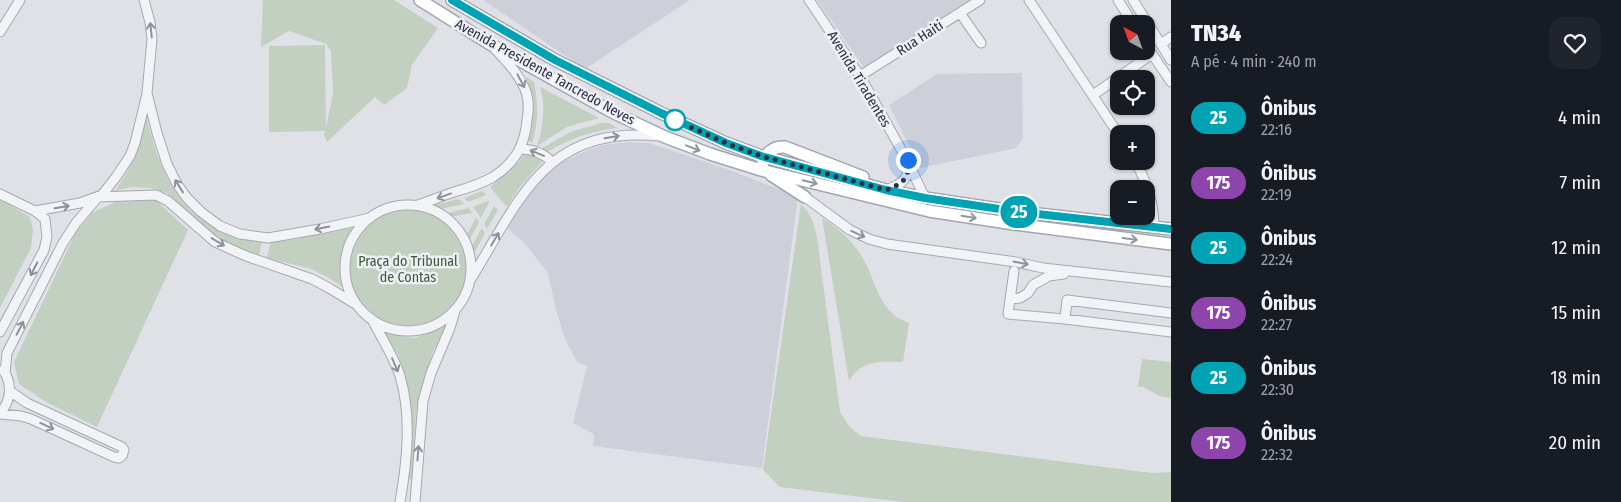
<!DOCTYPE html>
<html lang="pt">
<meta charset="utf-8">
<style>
:root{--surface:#171b24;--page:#20242c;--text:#f1f3f6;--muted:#9ea1a6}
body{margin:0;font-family:"Fira Sans Condensed",sans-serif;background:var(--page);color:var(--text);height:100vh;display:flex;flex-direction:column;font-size:19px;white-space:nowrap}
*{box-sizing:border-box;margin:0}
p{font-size:16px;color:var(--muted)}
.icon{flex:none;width:28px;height:28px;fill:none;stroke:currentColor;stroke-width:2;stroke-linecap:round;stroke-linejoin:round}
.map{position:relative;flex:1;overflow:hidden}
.details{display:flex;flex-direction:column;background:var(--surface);width:450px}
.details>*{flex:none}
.badge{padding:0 10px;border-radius:16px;font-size:18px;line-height:32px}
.needle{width:32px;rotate:319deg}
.tools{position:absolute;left:1110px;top:15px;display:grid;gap:10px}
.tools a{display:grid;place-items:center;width:45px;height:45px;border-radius:10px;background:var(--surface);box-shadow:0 1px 4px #0004;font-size:25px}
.you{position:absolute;width:25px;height:25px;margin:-12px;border:4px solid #fff;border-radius:50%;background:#1a73e8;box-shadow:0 0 0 8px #1a73e833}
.map>.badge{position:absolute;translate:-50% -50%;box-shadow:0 0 0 2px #fff}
.round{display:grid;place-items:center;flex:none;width:52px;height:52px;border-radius:15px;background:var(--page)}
.headline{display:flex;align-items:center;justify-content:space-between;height:85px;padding:0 20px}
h1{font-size:24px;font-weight:800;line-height:38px}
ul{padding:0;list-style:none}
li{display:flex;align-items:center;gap:15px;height:65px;padding:0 20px}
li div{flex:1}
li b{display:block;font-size:19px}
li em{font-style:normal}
li .badge{min-width:55px;font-weight:700;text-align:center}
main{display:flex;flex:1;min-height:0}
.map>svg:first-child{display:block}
.built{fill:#ced0d9}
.green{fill:#c3d0c1}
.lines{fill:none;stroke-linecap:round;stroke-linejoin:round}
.minor-casing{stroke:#a5a8b1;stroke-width:11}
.major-casing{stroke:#a0a5b2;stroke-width:14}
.minor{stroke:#f2f3f6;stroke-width:9}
.major{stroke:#fff;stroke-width:11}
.oneway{stroke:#8e909a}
.oneway2{stroke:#94969e}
.line-casing{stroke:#fff;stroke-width:11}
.line{stroke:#00a3b4;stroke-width:8}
.walk{stroke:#292e3d;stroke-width:5;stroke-dasharray:0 9}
.stop-dot{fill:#fff;stroke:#00a3b4;stroke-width:2.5}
.labels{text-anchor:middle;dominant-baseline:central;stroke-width:5;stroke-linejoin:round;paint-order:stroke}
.street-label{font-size:14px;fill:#292e3d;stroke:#eef0f5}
.park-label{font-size:14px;fill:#3a5838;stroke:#eef0f5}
</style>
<main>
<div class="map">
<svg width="1171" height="502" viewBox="0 0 1171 502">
<rect width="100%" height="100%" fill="#dfe1e7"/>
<path class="built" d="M483 0H690L585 69Z
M817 0H971L864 68Z
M1022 73 1023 138 1016 148 920 168 889 105 937 74Z
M628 142 649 143 730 170 798 197 762 468 593 446 594 434 573 423 587 366 577 362 565 339 556 310 548 273 526 245 506 227 531 187 554 166 588 150 604 145Z"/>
<path class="green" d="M263 0H394L438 28 412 65 407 88 384 105 375 97 327 142 324 135 325 131 269 132V46L325 45 326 128 333 93 331 51 326 44 289 31 261 47Z
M526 77 534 82C538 103 539 123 532 143L527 140C535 119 533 97 526 77Z
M540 87 599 118 567 127 537 146C543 127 546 106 540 87Z
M146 115C158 166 175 214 228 233 239 237 251 238 262 240L259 256 228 243 204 228 182 208 167 193 151 188 131 187 115 191 130 167 138 148Z
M601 123H609L617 128C588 132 572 138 547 152L541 149 570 132Z
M525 152 542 158 543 161 519 188 507 207 490 187 519 162Z
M482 191 486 195 468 202 464 198Z
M0 199 30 217 33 230 31 248 0 308Z
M459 199 464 204 441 209 435 205Z
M156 200 188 230 97 427 46 402 19 384 14 362 76 232 92 213 115 202Z
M490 200 481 218 473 207Z
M801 204C811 214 814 223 817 237L840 412 849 426 861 436 1152 473 1171 472V502H903L780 487 763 470Z
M494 206 498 210 487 229 484 224Z
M345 269a63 63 0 1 1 126 0a63 63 0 1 1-126 0Z
M469 208 472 213 451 217 447 213Z
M476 218 479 222 469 241 466 236Z
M822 218C841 230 854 242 865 262 873 277 879 302 892 313 896 318 903 320 909 323L903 362C879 362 863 359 849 381Z
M354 225 341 264 346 290 329 278 311 269 267 258 271 241 291 240Z
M482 228 485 234 472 256 470 249Z
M448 323 432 354 416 411 412 479H408L410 435 408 396 398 355 382 332 414 338 426 334Z
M1142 359 1171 362V398L1160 396 1143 387H1138Z"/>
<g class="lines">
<g class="minor-casing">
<path id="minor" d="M144 0 150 22 152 39 147 93 157 133 167 164 177 184 187 198 201 212 220 226 240 234 268 238 320 229 370 218
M809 0 860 76 907 160 925 198
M1029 0 1119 135
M1118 0 1133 24
M1133 0 1171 60
M960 13 981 43
M0 32 20 0
M1161 44 1171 37
M1146 45 1171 82
M860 76 980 0
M1093 95 1152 54
M521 149C533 149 543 153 552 162
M1135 161C1147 182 1154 203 1154 227
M886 190C897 186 910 180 908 166
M0 194 35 211 80 203 102 195 116 177 130 156 135 143 147 94
M805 197 850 230 869 239 887 244 1016 262 1043 268 1171 282
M418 205C430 201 442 196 454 192 468 188 481 184 493 177 515 163 525 145 527 120 529 109 529 99 525 89 518 73 507 62 495 49
M345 268a63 63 0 1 1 126 0a63 63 0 1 1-126 0Z
M1014 271 1008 314 1065 319 1171 332
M471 279C521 197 546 126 658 136
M1010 299 1020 298 1028 293 1033 285 1049 276 1064 274
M1065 319 1067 300 1171 313
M373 321C382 339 394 357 400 376 412 416 407 462 400 502
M0 332 44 250 47 237 45 219 35 211
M5 373 7 353 63 243 76 223 98 197 156 195 168 201 215 242 246 256 312 279 329 288 357 305
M0 413C11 401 13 384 3 370
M0 414 21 416 31 419 114 457 119 458 122 456 124 450 122 447 27 403 10 391
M415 502 423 401 431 373 450 328 455 311"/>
</g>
<g class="major-casing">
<path id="major" d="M420 0 490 44 612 112 665 137 710 154 761 170 929 211 1014 224 1171 244
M452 0 555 60 661 113 726 143 761 156 886 190 925 198 1020 212 1171 229
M763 163C766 153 773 146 785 147L863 177
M771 175 805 197"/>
</g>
<use href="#minor" class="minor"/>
<use href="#major" class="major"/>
</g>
<defs><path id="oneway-shaft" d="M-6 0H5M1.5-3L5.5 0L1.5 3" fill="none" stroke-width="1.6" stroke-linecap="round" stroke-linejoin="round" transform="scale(1.25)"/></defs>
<g class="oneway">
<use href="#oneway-shaft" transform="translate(151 30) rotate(-96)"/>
<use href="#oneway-shaft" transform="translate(521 81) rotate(62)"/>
<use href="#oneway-shaft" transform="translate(612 137) rotate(-10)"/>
<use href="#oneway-shaft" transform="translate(537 153) rotate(-158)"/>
<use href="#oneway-shaft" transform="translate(179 186) rotate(-122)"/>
<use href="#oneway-shaft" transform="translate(444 196) rotate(160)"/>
<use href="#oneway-shaft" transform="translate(62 207) rotate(-10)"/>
<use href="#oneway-shaft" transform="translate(322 228) rotate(168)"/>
<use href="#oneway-shaft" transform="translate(858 234) rotate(24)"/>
<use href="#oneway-shaft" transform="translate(495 239) rotate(-59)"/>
<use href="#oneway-shaft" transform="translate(218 242) rotate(31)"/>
<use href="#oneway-shaft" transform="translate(1021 263) rotate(11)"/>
<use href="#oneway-shaft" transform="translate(34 269) rotate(117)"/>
<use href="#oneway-shaft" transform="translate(20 328) rotate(-63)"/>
<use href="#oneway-shaft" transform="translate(395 365) rotate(67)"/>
<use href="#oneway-shaft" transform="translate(47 426) rotate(25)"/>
<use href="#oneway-shaft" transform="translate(418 453) rotate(-86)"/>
</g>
<g class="oneway2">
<use href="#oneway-shaft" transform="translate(693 148) rotate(21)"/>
<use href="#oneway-shaft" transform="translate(810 182) rotate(14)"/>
<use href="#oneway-shaft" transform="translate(969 217) rotate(9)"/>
<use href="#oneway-shaft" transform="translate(1130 239) rotate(7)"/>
</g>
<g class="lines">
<g class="line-casing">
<path id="line" d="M452 0 555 60 661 113 726 143 761 156 886 190 925 198 1020 212 1171 229"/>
</g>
<use href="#line" class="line"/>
<path class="walk" d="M675 120 726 143 761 156 886 190C902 184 910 179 908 160"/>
</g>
<circle class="stop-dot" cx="675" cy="120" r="10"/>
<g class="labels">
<g class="street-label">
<text transform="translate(920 38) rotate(-33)">Rua Haiti</text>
<text transform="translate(545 72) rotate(29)">Avenida Presidente Tancredo Neves</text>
<text transform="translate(859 79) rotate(59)">Avenida Tiradentes</text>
</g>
<g class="park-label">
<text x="408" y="261">Praça do Tribunal<tspan x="408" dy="16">de Contas</tspan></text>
</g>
</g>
</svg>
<div class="tools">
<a><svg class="needle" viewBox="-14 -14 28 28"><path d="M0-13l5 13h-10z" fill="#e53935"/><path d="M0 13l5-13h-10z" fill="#9ea1a6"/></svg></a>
<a><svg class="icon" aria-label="locate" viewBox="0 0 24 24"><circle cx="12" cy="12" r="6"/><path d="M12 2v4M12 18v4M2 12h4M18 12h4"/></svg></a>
<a>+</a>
<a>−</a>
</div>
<div class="you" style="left:908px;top:160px"></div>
<b class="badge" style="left:1019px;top:212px;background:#00a3b4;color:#fff">25</b>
</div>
<section class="details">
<div class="headline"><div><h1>TN34</h1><p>A pé · 4 min · 240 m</p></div><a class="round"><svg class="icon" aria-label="heart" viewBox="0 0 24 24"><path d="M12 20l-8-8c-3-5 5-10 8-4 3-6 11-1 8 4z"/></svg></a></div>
<ul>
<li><span class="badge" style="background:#00a3b4;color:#fff">25</span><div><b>Ônibus</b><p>22:16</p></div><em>4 min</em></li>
<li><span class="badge" style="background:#8e44ad;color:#fff">175</span><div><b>Ônibus</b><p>22:19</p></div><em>7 min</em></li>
<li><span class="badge" style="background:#00a3b4;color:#fff">25</span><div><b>Ônibus</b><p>22:24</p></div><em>12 min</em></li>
<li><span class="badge" style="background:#8e44ad;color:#fff">175</span><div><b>Ônibus</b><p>22:27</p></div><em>15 min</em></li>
<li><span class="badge" style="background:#00a3b4;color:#fff">25</span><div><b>Ônibus</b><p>22:30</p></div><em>18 min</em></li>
<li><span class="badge" style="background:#8e44ad;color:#fff">175</span><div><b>Ônibus</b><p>22:32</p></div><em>20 min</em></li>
</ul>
</section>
</main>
